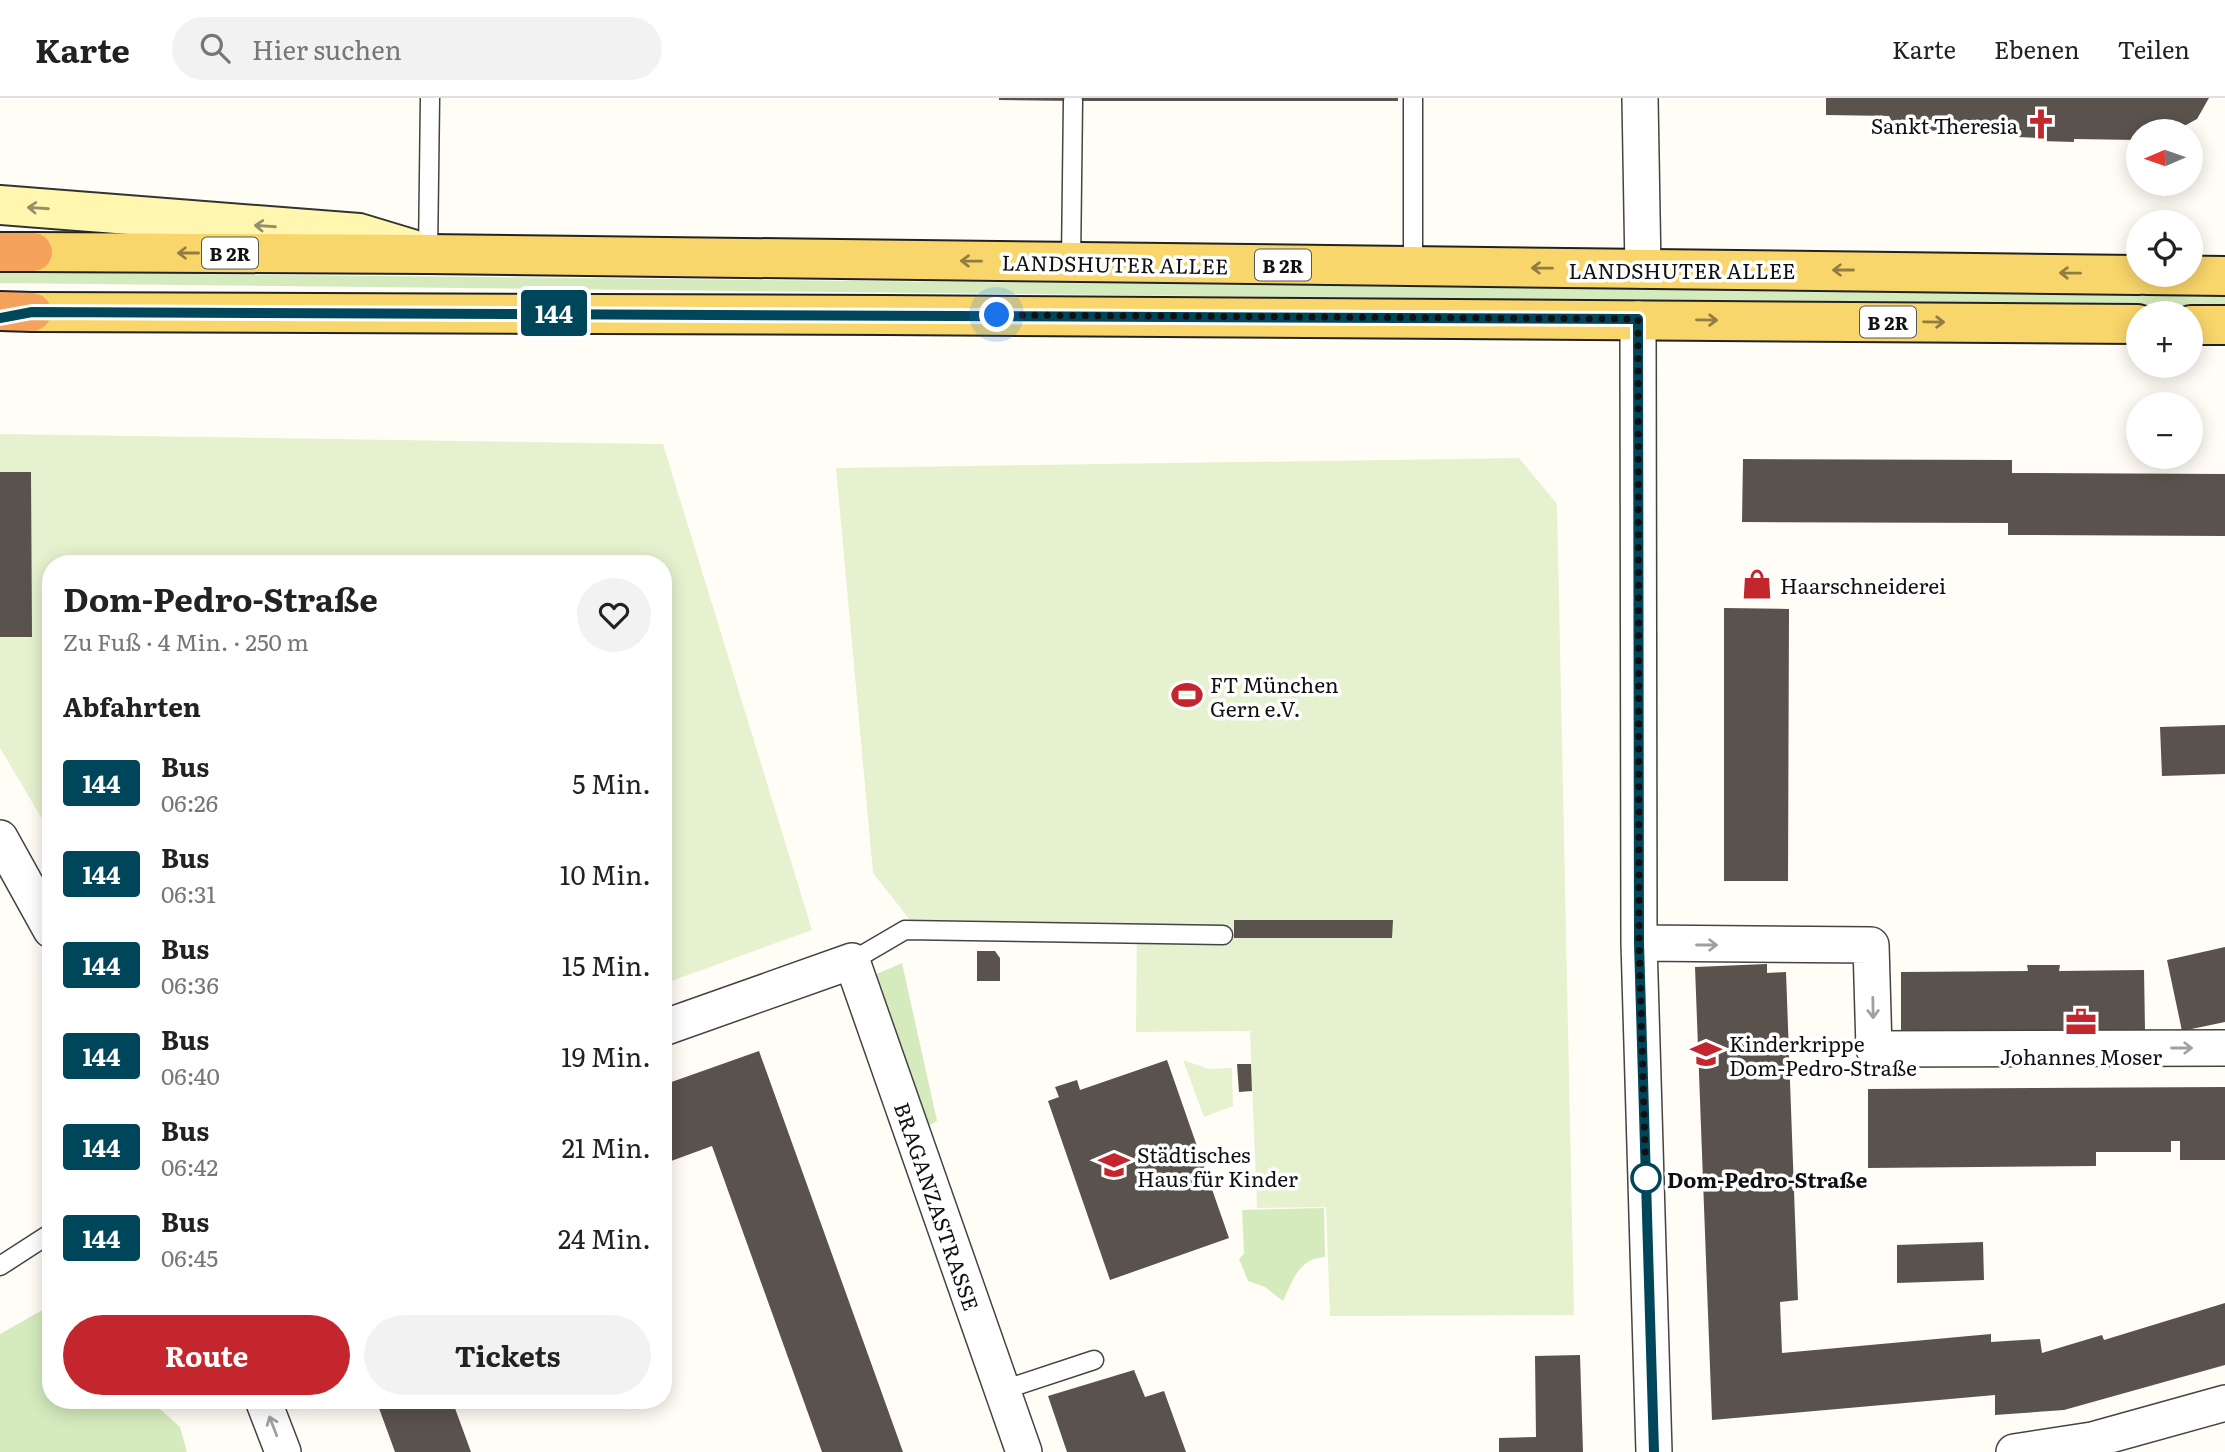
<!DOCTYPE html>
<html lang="de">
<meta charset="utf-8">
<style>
:root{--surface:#fff;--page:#f2f2f2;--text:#222;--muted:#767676;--line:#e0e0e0;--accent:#c4262e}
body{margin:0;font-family:Literata,serif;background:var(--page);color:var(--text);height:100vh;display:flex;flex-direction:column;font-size:26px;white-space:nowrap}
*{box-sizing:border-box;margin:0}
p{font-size:23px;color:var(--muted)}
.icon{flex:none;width:38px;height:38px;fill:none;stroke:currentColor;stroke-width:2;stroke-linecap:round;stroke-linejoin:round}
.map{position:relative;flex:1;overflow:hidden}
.panel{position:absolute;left:42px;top:457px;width:630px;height:854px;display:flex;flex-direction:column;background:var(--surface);border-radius:28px;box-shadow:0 4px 18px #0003}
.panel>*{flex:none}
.badge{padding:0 14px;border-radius:5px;font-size:24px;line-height:46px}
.needle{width:46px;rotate:268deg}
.buttons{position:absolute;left:2126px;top:21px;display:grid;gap:14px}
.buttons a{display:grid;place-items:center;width:77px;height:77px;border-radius:50%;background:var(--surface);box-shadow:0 4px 18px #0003;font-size:35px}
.you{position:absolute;width:35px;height:35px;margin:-18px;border:5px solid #fff;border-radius:50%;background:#1a73e8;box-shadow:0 0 0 10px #1a73e833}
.map>.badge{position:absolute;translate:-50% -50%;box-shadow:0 0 0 4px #fff}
h2{padding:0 21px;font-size:26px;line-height:63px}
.round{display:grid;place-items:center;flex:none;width:74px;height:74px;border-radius:37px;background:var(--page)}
.headline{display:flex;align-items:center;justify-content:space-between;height:119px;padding:0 21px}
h1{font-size:33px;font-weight:700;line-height:52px}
.action{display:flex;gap:14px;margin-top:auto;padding:14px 21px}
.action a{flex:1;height:80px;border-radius:42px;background:var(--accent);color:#fff;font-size:28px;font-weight:700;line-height:80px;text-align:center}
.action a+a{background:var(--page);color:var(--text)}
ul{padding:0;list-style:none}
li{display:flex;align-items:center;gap:21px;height:91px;padding:0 21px}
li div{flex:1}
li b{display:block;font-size:26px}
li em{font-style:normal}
li .badge{min-width:77px;font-weight:700;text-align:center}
header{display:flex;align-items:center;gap:42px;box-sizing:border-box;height:98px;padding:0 35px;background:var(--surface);border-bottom:2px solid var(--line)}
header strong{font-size:33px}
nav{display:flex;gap:38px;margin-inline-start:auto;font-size:24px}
.search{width:490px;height:63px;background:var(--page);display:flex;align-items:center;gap:18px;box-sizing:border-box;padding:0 24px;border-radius:38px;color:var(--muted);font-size:26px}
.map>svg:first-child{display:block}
.green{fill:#d5ebbd}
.pitch{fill:#e6f2cf}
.building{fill:#5a524d}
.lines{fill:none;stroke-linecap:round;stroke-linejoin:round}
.lane-casing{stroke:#444;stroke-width:21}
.street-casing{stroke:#444;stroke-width:38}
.secondary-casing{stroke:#333;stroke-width:42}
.primary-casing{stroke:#222;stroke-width:42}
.highway-casing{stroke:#222;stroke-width:42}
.lane{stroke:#fff;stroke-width:18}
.street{stroke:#fff;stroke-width:35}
.secondary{stroke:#fff6b0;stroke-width:38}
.primary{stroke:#f9d66b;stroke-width:38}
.highway{stroke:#f5a25d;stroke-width:38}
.oneway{stroke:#948f68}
.oneway2{stroke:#917d42}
.oneway3{stroke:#a0a0a0}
.line-casing{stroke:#fff;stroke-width:16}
.line{stroke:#00465a;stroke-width:10}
.walk{stroke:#111;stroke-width:7;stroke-dasharray:0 12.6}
.stop-dot{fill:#fff;stroke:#00465a;stroke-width:3.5}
.labels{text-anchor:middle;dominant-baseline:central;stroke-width:7;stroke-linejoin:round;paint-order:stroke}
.shield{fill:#fff;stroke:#585858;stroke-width:2}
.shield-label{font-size:19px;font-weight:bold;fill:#111}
.poi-label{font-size:21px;fill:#111;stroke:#fff;text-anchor:start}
.street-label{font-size:21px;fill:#111;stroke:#fff}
.stop-label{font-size:21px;font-weight:bold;fill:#111;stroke:#fff;text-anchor:start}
</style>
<header>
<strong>Karte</strong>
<div class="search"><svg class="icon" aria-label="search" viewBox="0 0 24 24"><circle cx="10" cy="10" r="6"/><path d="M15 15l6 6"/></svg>Hier suchen</div>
<nav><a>Karte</a><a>Ebenen</a><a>Teilen</a></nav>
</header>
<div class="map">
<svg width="2225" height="1354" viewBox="0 0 2225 1354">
<rect width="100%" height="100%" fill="#fffdf5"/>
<path class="green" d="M0 174 2225 197V209L0 185Z
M902 865 937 1023 928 1028 872 878Z
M1324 1110 1325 1159C1299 1160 1293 1182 1283 1203L1265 1189 1248 1183 1239 1161 1244 1156 1242 1112Z
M46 1210 51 1214V1302H150L180 1329 187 1354H0V1236Z"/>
<path class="pitch" d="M0 336 663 346 812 832 663 886V466H51V736L0 650Z
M1519 360 1557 406 1574 1217 1330 1218 1326 1109 1257 1110 1250 933 1136 934 1137 825 910 822 873 775 836 370Z
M1183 962 1209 971 1232 970 1233 1008 1204 1019Z"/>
<path class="building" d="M999 0H1398V3H1073L999 2Z
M1826 0H2209L2197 21 2175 33H2138V42L2074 41V44L2040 43V40L2018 39V34L1897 32 1889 18 1826 17Z
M1743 361 2012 362V375L2225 376V438L2008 437V425L1742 424Z
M0 374H31L32 539H0Z
M1724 510 1789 511 1788 783H1724Z
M2225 627V676L2162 678 2160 629Z
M1234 822H1393L1392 840H1234Z
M2225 849V924L2182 933 2167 862Z
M977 853H995L1000 860V883H977Z
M1767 866V875L1786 874 1798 1202 1780 1204 1782 1255 1991 1236V1244L2040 1241 2042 1255 2102 1237 2104 1242 2225 1205V1267L2064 1312 1995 1317V1297L1712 1322 1695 869Z
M2027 867H2060L2059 873 2144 872 2145 932 1901 934V874L2028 873Z
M759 953 903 1354H822L712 1048 663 1066V987Z
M1167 962 1229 1140 1110 1182 1048 1003 1059 999 1055 989 1077 982 1080 992Z
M1237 966H1251L1252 993 1239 994Z
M2225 989V1062H2180V1043H2171V1054H2096V1068L1868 1070V991Z
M1983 1144 1984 1182 1897 1185V1147Z
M1580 1257 1583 1354H1499V1340L1536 1339 1535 1258Z
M1134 1272 1145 1299 1164 1293 1186 1354H1067L1048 1298Z
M376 1302H452L471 1354H395Z"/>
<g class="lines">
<g class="lane-casing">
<path id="lane" d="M1413 0V169
M428 156 430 0
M1071 164 1073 3
M852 863 905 832 1223 837
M0 1168 51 1135
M1003 1292 1094 1262"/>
</g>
<g class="street-casing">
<path id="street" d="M1640 0 1643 172
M1638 221 1639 845 1654 1354
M0 740 51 832
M1639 845 1871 847 1874 951 2225 950
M663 930 852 863 1024 1354
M263 1302 283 1354
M2014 1354 2092 1342 2225 1305"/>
</g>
<g class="secondary-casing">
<path id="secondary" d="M0 107 359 135 412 151"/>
</g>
<g class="primary-casing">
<path id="primary" d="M33 154 428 156 2138 177
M2146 177 2225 178
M32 214 886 217 2138 226
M2191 227H2225"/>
</g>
<g class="highway-casing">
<path id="highway" d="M0 154H33
M0 213 32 214"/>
</g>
<use href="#lane" class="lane"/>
<use href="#street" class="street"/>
<use href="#secondary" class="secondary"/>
<use href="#primary" class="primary"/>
<use href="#highway" class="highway"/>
</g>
<defs><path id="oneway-shaft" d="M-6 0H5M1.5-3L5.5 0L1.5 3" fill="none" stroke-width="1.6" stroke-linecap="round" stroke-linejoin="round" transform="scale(1.75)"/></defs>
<g class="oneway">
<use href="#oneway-shaft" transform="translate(38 110) rotate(-176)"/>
<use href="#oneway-shaft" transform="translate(265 128) rotate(-176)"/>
</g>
<g class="oneway2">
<use href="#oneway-shaft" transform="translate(188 155) rotate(-180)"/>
<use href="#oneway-shaft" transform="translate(971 163) rotate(-179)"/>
<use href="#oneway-shaft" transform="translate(1542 170) rotate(-179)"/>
<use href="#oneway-shaft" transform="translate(1843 172) rotate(-180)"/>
<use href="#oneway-shaft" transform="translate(2070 175) rotate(-179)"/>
<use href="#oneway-shaft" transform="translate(1707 222) rotate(1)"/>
<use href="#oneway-shaft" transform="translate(1934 224) rotate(1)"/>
</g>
<g class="oneway3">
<use href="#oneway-shaft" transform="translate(1707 847)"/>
<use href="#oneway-shaft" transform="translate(1873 910) rotate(89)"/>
<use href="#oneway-shaft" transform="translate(2182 950)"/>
<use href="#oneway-shaft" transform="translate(273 1328) rotate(-111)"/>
</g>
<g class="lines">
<g class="line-casing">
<path id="line" d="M0 220 32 214 1638 221 1639 845 1654 1354"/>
</g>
<use href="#line" class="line"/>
<path class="walk" d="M997 217 1638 221 1639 845 1646 1084V1080"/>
</g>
<defs>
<g id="church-bare" transform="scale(2.415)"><path d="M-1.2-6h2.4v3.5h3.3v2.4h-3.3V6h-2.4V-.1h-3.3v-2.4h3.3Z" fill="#c4262e" stroke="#fff" stroke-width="2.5" paint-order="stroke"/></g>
<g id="shop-bare" transform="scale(2.415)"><path d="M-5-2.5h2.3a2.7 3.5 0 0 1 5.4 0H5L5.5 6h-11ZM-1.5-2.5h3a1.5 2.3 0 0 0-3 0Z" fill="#c4262e" stroke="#fff" stroke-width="2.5" paint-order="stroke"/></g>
<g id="stadium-bare" transform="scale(2.415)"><path d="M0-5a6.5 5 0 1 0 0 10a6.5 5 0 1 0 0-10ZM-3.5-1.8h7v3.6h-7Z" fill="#c4262e" stroke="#fff" stroke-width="2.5" paint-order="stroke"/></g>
<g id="office-bare" transform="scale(2.415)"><path d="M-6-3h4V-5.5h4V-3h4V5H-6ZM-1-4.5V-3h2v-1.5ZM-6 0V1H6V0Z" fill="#c4262e" stroke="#fff" stroke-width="2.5" paint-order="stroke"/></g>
<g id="school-bare" transform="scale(2.415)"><path d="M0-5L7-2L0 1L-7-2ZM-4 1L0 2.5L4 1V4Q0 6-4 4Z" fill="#c4262e" stroke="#fff" stroke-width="2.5" paint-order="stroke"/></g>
</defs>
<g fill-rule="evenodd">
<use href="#church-bare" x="2041" y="26"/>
<use href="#shop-bare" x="1757" y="486"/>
<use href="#stadium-bare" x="1187" y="597"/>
<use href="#office-bare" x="2081" y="924"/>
<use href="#school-bare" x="1706" y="956"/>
<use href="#school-bare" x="1114" y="1067"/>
</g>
<circle class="stop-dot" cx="1646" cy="1080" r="14"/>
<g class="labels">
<g class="shield">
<rect x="202" y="139.5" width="56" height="31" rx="5"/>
<rect x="1255" y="151.5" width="56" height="31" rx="5"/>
<rect x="1860" y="208.5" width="56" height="31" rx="5"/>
</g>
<g class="shield-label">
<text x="230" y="155">B 2R</text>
<text x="1283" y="167">B 2R</text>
<text x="1888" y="224">B 2R</text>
</g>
<g class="poi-label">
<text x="2018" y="26" text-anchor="end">Sankt Theresia</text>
<text x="1780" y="486">Haarschneiderei</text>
<text x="1210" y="585">FT München<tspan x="1210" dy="24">Gern e.V.</tspan></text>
<text x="1729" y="944">Kinderkrippe<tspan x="1729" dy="24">Dom-Pedro-Straße</tspan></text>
<text x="2081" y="957" text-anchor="middle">Johannes Moser</text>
<text x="1137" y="1055">Städtisches<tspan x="1137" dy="24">Haus für Kinder</tspan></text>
</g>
<g class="street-label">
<text transform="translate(1115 165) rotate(1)">LANDSHUTER ALLEE</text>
<text x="1682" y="171">LANDSHUTER ALLEE</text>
<text transform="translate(938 1108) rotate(71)">BRAGANZASTRASSE</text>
</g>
<g class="stop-label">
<text x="1667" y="1080">Dom-Pedro-Straße</text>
</g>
</g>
</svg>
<div class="buttons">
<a><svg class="needle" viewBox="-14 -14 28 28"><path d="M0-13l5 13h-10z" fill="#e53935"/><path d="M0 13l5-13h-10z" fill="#767676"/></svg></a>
<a><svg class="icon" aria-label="locate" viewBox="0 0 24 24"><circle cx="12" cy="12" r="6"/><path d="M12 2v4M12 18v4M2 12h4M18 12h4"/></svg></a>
<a>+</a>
<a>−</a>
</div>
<div class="you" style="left:997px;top:217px"></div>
<b class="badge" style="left:554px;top:215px;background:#00465a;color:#fff">144</b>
<section class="panel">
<div class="headline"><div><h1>Dom-Pedro-Straße</h1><p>Zu Fuß · 4 Min. · 250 m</p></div><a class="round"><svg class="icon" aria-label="heart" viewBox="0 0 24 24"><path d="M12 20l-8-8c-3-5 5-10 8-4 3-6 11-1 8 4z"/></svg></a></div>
<h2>Abfahrten</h2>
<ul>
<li><span class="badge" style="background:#00465a;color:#fff">144</span><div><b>Bus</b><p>06:26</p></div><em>5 Min.</em></li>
<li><span class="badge" style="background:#00465a;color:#fff">144</span><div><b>Bus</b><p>06:31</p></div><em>10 Min.</em></li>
<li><span class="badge" style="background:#00465a;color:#fff">144</span><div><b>Bus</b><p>06:36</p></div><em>15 Min.</em></li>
<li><span class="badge" style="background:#00465a;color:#fff">144</span><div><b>Bus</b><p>06:40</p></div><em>19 Min.</em></li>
<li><span class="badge" style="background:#00465a;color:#fff">144</span><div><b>Bus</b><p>06:42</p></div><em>21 Min.</em></li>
<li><span class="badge" style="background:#00465a;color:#fff">144</span><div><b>Bus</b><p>06:45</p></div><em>24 Min.</em></li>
</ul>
<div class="action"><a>Route</a><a>Tickets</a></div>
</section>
</div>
